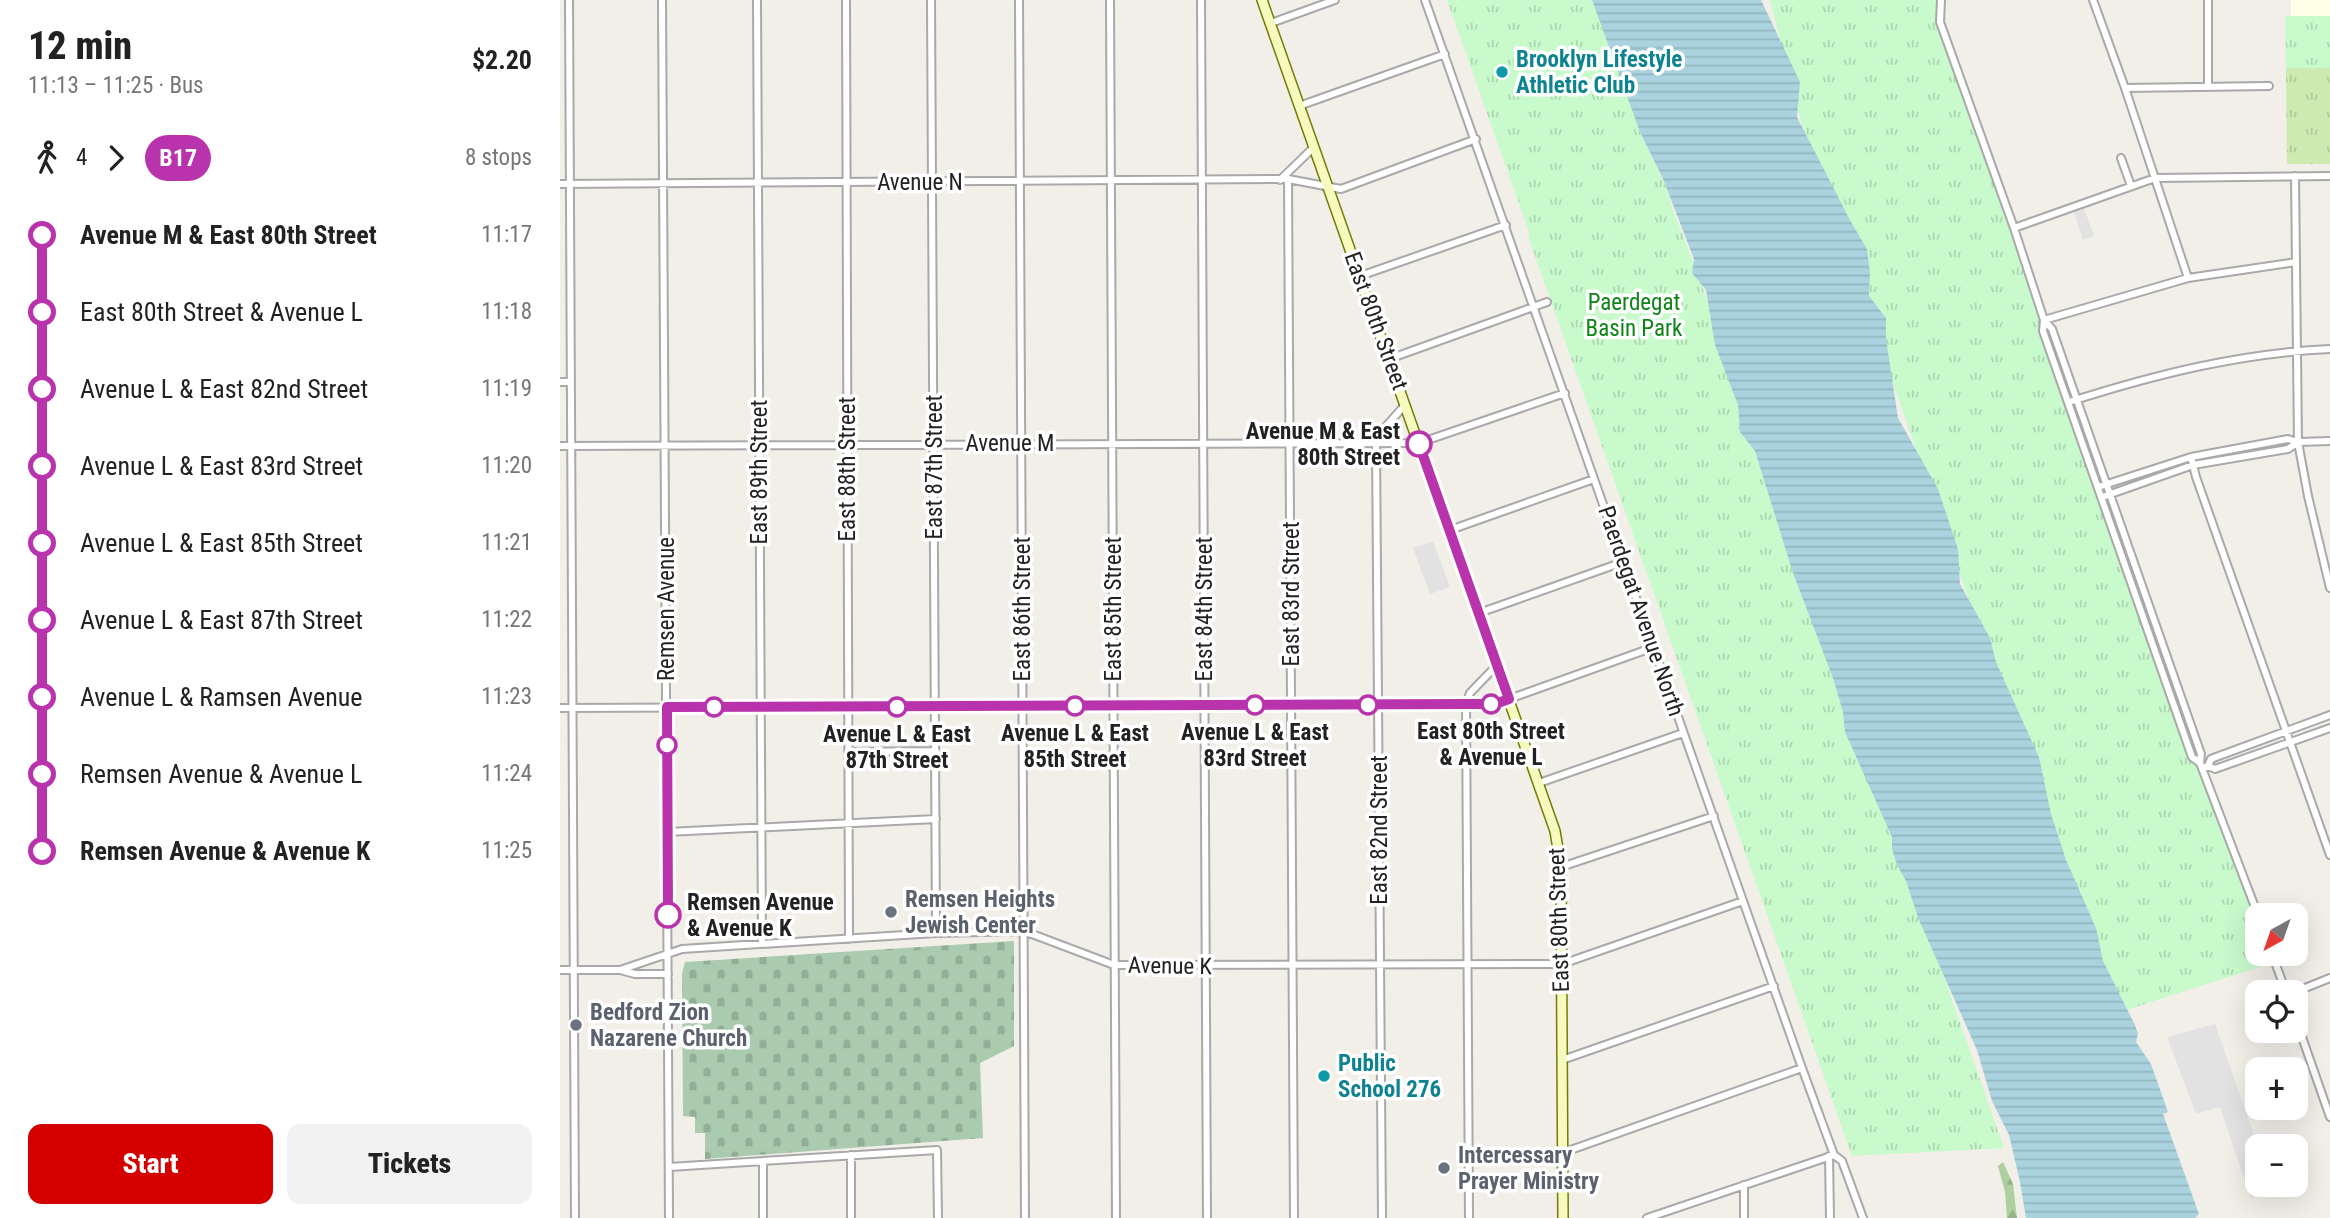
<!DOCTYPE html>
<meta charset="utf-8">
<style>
:root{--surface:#fff;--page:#f2f2f2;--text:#222;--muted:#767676;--accent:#d40000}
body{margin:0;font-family:"Roboto Condensed",sans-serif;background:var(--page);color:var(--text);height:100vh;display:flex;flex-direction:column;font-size:26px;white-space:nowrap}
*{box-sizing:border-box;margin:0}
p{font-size:23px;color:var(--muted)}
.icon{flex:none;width:38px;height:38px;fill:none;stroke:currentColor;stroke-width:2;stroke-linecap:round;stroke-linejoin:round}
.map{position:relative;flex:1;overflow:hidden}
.drawer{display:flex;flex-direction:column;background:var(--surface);width:560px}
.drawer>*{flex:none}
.badge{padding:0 14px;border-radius:23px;font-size:24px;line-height:46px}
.needle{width:46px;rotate:220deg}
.buttons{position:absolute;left:1685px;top:903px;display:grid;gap:14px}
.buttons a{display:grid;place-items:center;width:63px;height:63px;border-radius:14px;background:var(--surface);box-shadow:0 7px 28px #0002;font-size:35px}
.map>.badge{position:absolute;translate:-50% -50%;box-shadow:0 0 0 4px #fff}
.legs{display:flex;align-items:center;gap:10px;height:77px;padding:0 28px;font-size:23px}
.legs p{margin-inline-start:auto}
.summary{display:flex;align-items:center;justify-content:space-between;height:119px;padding:0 28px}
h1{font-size:38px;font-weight:800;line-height:52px}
.cta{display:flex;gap:14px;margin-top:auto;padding:14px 28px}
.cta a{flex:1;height:80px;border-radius:14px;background:var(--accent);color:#fff;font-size:28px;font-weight:800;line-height:80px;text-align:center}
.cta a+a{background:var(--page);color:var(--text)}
ul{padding:0 28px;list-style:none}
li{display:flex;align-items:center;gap:24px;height:77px;font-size:26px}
li i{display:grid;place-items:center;width:10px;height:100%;margin:0 9px;background:currentColor}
li i::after{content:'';width:18px;height:18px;margin:-9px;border:5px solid;border-radius:50%;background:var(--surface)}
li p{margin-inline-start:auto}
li:first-child i{background:linear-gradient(#0000 50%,currentColor 0)}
li:last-child i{background:linear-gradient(currentColor 50%,#0000 0)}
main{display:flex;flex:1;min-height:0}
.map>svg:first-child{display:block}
.education{fill:#ffffe5}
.grass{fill:url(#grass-tufts)}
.forest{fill:url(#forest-firs)}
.cemetery{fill:url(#cemetery-stones)}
.park{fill:url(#park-tufts)}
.parking{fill:#e2e2e2}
.water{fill:url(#water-rules)}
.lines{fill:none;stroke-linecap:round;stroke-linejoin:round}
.street-casing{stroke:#a9a9a9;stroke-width:10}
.secondary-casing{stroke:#707d05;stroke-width:12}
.street{stroke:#fff;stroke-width:6}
.secondary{stroke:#f7fabf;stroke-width:9}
.line-1-casing{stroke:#fff;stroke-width:16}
.line-1{stroke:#b933ad;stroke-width:10}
.culture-dot{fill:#0f9aa8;stroke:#fff;stroke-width:2.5}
.stop-1-dot{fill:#fff;stroke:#b933ad;stroke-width:3.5}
.worship-dot{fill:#6b7280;stroke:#fff;stroke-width:2.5}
.labels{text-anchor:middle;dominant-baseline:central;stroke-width:7;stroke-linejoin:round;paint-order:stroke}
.culture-label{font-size:23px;font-weight:bold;fill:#0d838f;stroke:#fff;text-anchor:start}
.street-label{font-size:23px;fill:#222;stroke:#fff}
.park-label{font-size:23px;fill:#0c8416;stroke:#fff}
.stop-label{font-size:23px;font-weight:bold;fill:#222;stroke:#fff}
.worship-label{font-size:23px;font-weight:bold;fill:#5b616d;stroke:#fff;text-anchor:start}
</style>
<main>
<section class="drawer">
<div class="summary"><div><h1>12 min</h1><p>11:13 – 11:25 · Bus</p></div><b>$2.20</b></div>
<div class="legs"><svg class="icon" aria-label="walk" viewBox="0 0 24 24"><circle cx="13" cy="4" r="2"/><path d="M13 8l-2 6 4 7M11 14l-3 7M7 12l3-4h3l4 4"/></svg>4<svg class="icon" aria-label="forward" viewBox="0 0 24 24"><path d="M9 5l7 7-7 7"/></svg><b class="badge" style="background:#b933ad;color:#fff">B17</b><p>8 stops</p></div>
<ul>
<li><i style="color:#b933ad"></i><b>Avenue M &amp; East 80th Street</b><p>11:17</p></li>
<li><i style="color:#b933ad"></i><span>East 80th Street &amp; Avenue L</span><p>11:18</p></li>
<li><i style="color:#b933ad"></i><span>Avenue L &amp; East 82nd Street</span><p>11:19</p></li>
<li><i style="color:#b933ad"></i><span>Avenue L &amp; East 83rd Street</span><p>11:20</p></li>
<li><i style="color:#b933ad"></i><span>Avenue L &amp; East 85th Street</span><p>11:21</p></li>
<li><i style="color:#b933ad"></i><span>Avenue L &amp; East 87th Street</span><p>11:22</p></li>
<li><i style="color:#b933ad"></i><span>Avenue L &amp; Ramsen Avenue</span><p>11:23</p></li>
<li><i style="color:#b933ad"></i><span>Remsen Avenue &amp; Avenue L</span><p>11:24</p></li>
<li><i style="color:#b933ad"></i><b>Remsen Avenue &amp; Avenue K</b><p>11:25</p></li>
</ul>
<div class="cta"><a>Start</a><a>Tickets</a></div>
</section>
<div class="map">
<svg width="1770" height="1218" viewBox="0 0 1770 1218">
<defs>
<pattern id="grass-tufts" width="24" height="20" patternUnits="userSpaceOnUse" patternTransform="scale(1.75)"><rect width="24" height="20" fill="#cdebb0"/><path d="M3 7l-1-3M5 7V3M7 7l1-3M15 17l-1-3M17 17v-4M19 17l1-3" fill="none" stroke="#b0c997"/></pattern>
<pattern id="forest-firs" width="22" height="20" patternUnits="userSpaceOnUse" patternTransform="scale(1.75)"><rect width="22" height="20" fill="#add19e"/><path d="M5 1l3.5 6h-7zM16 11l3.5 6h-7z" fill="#95b388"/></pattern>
<pattern id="cemetery-stones" width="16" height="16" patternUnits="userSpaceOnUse" patternTransform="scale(1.75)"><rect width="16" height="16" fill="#aacbaf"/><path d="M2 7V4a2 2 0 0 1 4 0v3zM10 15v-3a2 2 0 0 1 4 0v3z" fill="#92ae96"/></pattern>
<pattern id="park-tufts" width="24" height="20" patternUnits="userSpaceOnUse" patternTransform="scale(1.75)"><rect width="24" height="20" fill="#c8facc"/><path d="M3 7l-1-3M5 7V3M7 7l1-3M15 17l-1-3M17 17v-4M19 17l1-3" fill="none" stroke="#acd6af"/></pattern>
<pattern id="water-rules" width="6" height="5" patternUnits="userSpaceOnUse" patternTransform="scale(1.75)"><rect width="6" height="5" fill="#aad3df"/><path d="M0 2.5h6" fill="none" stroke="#92b5bf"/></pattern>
</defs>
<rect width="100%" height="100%" fill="#f2efe9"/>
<path class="education" d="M1731 0H1770V16H1731Z"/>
<path class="grass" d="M1726 68H1770V164H1727Z"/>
<path class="forest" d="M1443 1162 1453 1184 1457 1218H1447L1445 1192 1438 1166Z"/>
<path class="cemetery" d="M454 941V1046L420 1063 423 1138 145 1159V1133H135V1117L123 1116 122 974 125 962Z"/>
<path class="park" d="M887 0H1032L1080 132 1106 187 1112 208 1137 272 1444 1148 1292 1156 968 236 970 235Z
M1210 0H1380V22L1699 915 1698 954H1712L1715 962 1554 1014 1238 112Z
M1725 16H1770V68H1726Z"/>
<path class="parking" d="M1524 208 1534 236 1523 240 1514 212Z
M873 541 890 587 870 594 853 548Z
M1655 1024 1698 1146V1185H1712L1713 1190 1691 1198 1660 1107 1636 1114 1607 1037Z"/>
<path class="water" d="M1032 0H1201L1240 82 1237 117 1291 222 1307 249 1310 273 1309 296 1326 318V339L1338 418 1378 489 1398 549 1400 584 1430 638 1436 662 1479 757 1491 814 1506 860 1536 928 1543 961 1574 1023 1578 1033 1576 1042 1591 1064 1608 1112 1603 1114 1639 1214 1635 1218H1466L1460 1182 1449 1135 1432 1101 1417 1050 1359 920 1346 881 1337 865 1332 849V837L1285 732 1283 712 1273 678 1233 573 1195 451 1180 432 1178 405 1155 345 1146 290 1132 273 1134 259 1103 179 1080 132Z"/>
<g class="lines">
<g class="street-casing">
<path id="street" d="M9 0 15 1218
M102 0 109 1218
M197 0 202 944
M286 0 289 939
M371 0 376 933
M459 0 465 1218
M550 0 556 1218
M641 0 647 1218
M865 0 1242 1068 1274 1155 1282 1161 1303 1218
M1381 0 1380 22 1454 228 1484 320 1492 329 1641 754 1640 763 1698 915
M1533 0 1565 88 1628 278
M1648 0V87
M711 23 775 0
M1565 88 1709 86
M739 106 885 54
M1561 158 1571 186
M1735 176 1738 442 1748 496 1770 588
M728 179 734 1218
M720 180 754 147
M0 184 728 179 781 189 916 139
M1454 228 1595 178 1770 176
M800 276 946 225
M1484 320 1483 331 1632 757 1640 763
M1484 320 1628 278 1736 262
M829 359 987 302
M0 382H11
M1512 401C1597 374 1681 353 1770 349
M0 446 859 443 1005 393
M1631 457 1636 477 1770 855
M1541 486 1631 457 1728 439 1738 442 1770 441
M1545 496 1633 465 1728 449 1738 442
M890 530 1034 479
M919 613 1063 562
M0 708 935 704 1094 647
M288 752 376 751
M1648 766 1651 759 1656 757 1770 715
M1642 768 1648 766 1655 769 1770 728
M979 783 1123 733
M107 832 376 819
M1001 867 1154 816
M1712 954 1726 992
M0 970H60L75 974H108
M60 970 122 949 376 933 464 931 554 965 1002 964 1183 901
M1735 992 1770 978
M1736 1020 1770 1117
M1002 1060 1214 986
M1002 1153 1242 1068
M1269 1156 1270 1218
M109 1167 377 1150 378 1218
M1184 1185V1218
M203 1218V1161
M291 1218V1155
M822 1218 816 443 820 433 845 405
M909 1218 906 704 910 693 937 665
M1087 1218 1274 1155"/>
</g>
<g class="secondary-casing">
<path id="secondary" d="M702 0 995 831 1001 867 1003 1218"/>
</g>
<use href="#street" class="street"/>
<use href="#secondary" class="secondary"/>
</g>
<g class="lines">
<g class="line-1-casing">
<path id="line-1" d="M108 915 107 707 906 704H935L949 699 859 444"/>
</g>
<use href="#line-1" class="line-1"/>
</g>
<g class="culture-dot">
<circle cx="942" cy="72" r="7"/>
<circle cx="764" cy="1076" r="7"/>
</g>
<g class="stop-1-dot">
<circle cx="859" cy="444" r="12"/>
<circle cx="931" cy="704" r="9"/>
<circle cx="695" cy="705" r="9"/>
<circle cx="808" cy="705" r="9"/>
<circle cx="515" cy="706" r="9"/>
<circle cx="154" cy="707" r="9"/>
<circle cx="337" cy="707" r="9"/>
<circle cx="107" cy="745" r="9"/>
<circle cx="108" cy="915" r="12"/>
</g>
<g class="worship-dot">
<circle cx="331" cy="912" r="7"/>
<circle cx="16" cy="1025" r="7"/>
<circle cx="884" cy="1168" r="7"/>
</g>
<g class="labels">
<g class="culture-label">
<text x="956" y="59">Brooklyn Lifestyle<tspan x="956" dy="26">Athletic Club</tspan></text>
<text x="778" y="1063">Public<tspan x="778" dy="26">School 276</tspan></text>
</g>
<g class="street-label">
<text x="360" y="182">Avenue N</text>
<text transform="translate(816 321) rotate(70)">East 80th Street</text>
<text x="450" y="443">Avenue M</text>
<text transform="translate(374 467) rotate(-90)">East 87th Street</text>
<text transform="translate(287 469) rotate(-90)">East 88th Street</text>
<text transform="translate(199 472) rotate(-90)">East 89th Street</text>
<text transform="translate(731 594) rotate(-90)">East 83rd Street</text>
<text transform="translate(106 609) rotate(-90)">Remsen Avenue</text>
<text transform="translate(462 609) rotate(-90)">East 86th Street</text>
<text transform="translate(553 609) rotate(-90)">East 85th Street</text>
<text transform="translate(644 609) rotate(-90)">East 84th Street</text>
<text transform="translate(1081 611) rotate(71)">Paerdegat Avenue North</text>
<text transform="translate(819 830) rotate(-90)">East 82nd Street</text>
<text transform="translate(999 920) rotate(-92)">East 80th Street</text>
<text transform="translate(610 966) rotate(1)">Avenue K</text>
</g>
<g class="park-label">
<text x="1074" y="302">Paerdegat<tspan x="1074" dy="26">Basin Park</tspan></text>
</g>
<g class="stop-label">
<text x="840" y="431" text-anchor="end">Avenue M &amp; East<tspan x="840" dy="26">80th Street</tspan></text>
<text x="931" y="731">East 80th Street<tspan x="931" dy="26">&amp; Avenue L</tspan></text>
<text x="695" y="732">Avenue L &amp; East<tspan x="695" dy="26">83rd Street</tspan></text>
<text x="515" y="733">Avenue L &amp; East<tspan x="515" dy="26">85th Street</tspan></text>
<text x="337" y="734">Avenue L &amp; East<tspan x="337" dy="26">87th Street</tspan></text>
<text x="127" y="902" text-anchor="start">Remsen Avenue<tspan x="127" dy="26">&amp; Avenue K</tspan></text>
</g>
<g class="worship-label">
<text x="345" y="899">Remsen Heights<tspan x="345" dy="26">Jewish Center</tspan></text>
<text x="30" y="1012">Bedford Zion<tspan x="30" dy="26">Nazarene Church</tspan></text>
<text x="898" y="1155">Intercessary<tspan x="898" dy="26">Prayer Ministry</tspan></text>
</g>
</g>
</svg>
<div class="buttons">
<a><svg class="needle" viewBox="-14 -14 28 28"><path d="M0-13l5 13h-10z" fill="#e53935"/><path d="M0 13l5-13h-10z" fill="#767676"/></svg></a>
<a><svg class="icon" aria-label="locate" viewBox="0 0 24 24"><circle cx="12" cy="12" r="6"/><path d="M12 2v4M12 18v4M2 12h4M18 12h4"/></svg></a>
<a>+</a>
<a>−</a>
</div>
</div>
</main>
